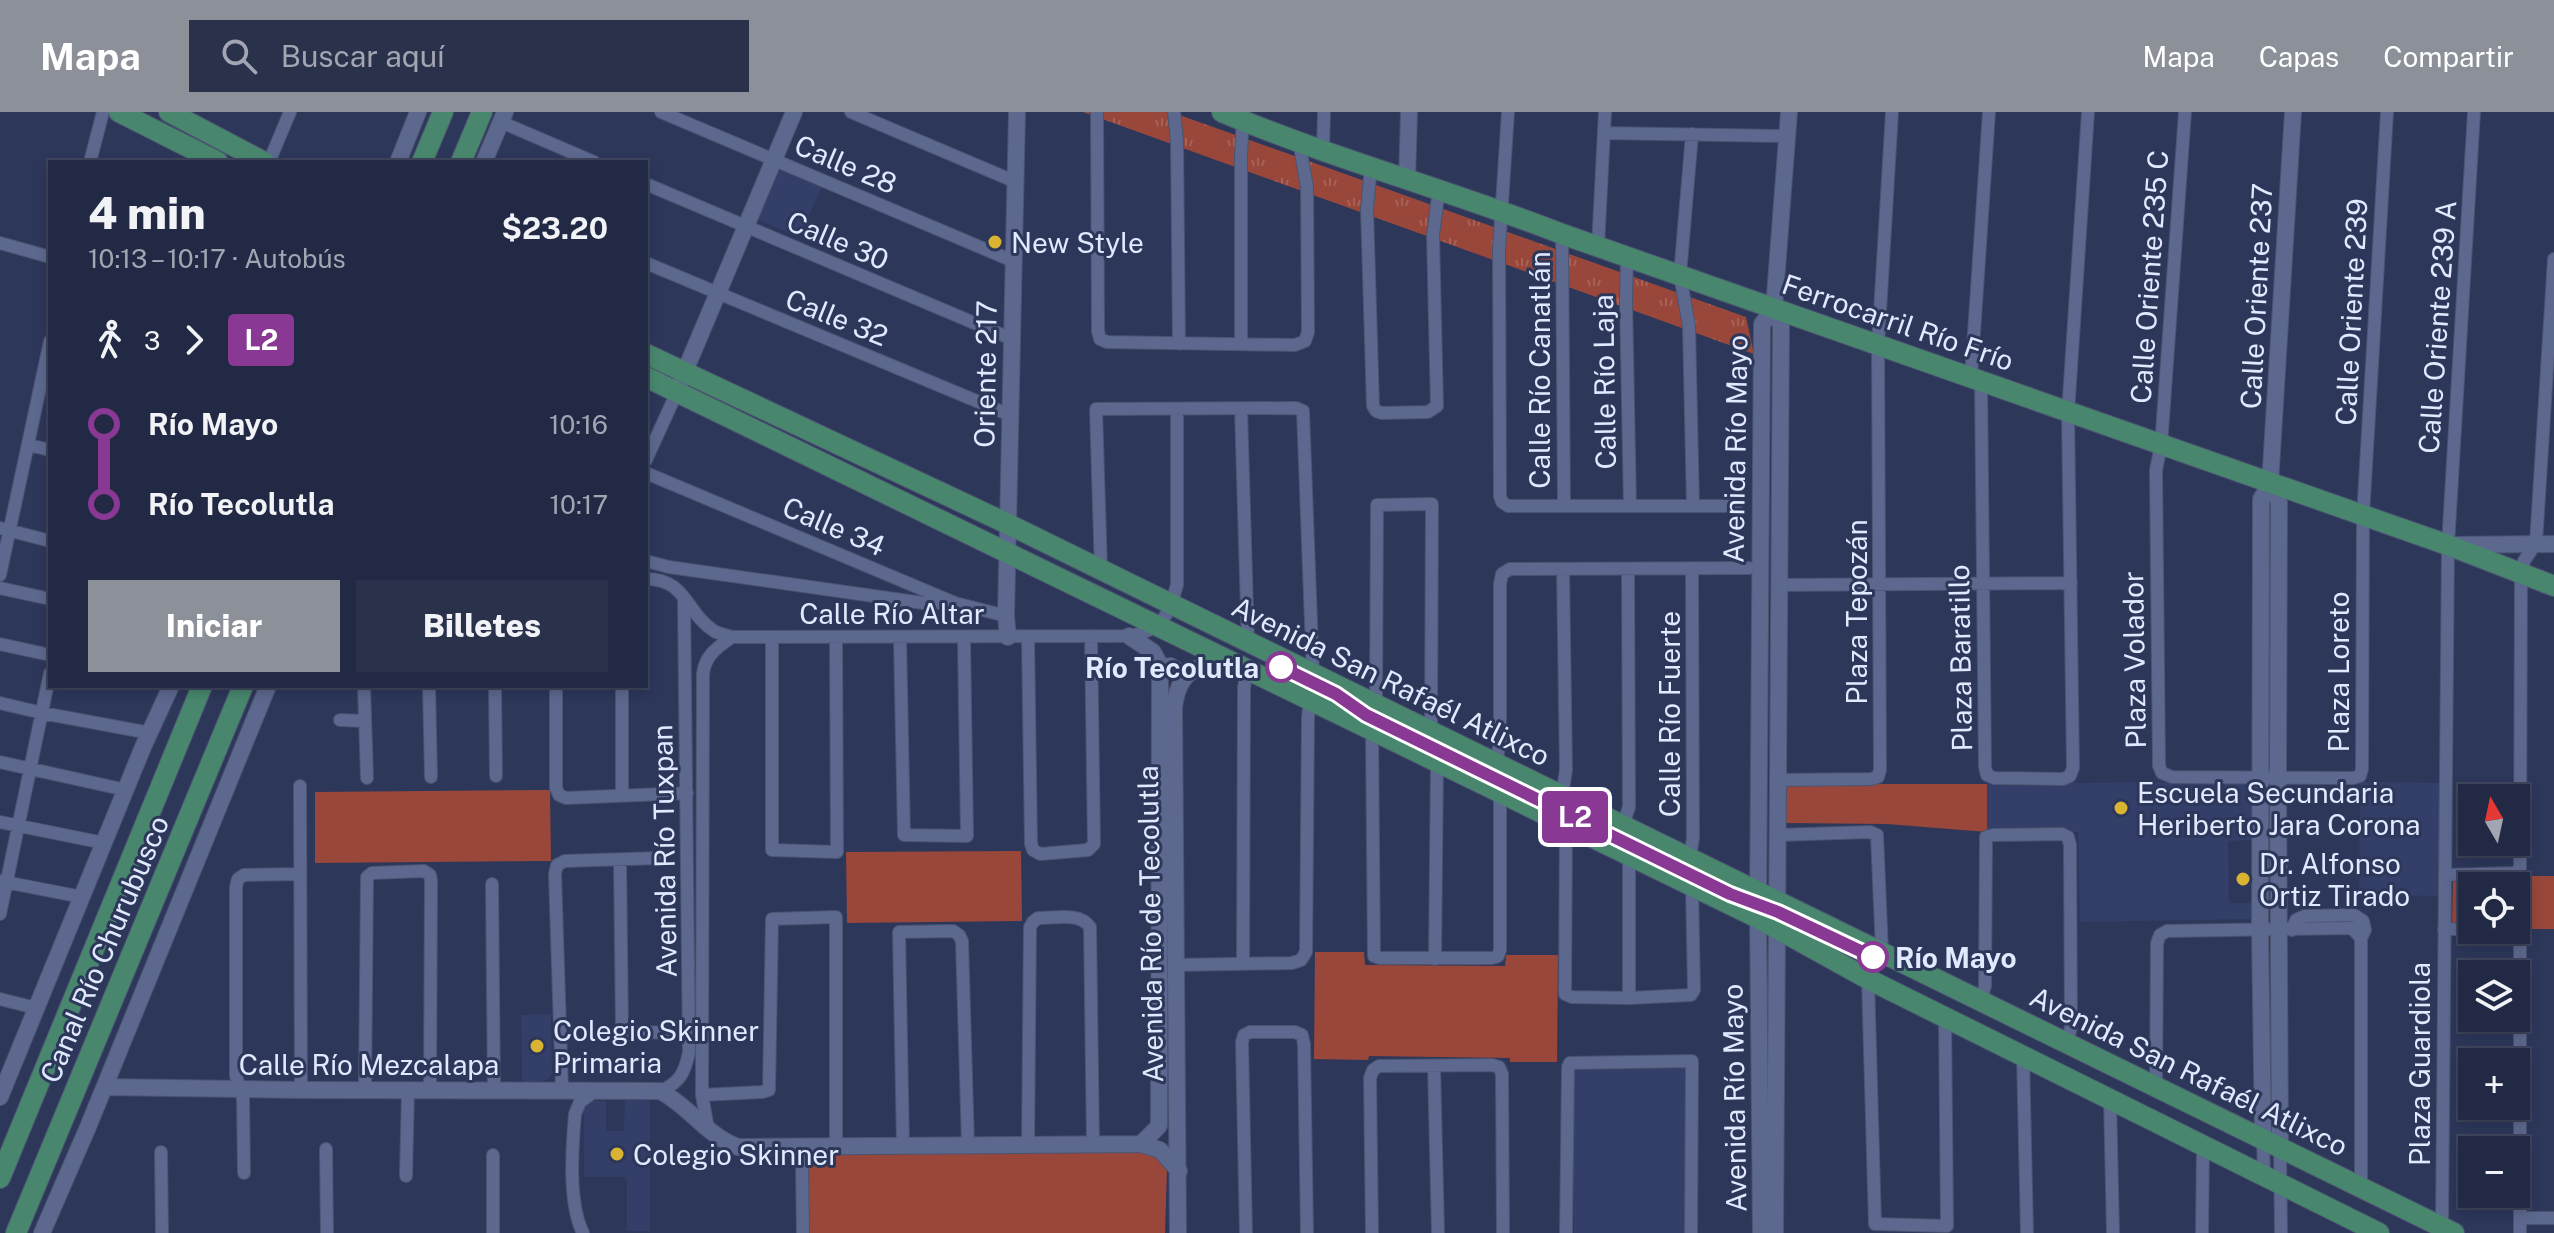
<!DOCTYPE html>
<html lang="es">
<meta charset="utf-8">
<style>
:root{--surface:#222944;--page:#2a314b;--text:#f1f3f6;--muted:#a2a6b2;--line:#3f455d;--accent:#8c9099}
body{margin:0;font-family:"Public Sans",sans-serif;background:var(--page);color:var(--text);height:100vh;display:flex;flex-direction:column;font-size:30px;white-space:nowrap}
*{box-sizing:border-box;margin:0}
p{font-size:26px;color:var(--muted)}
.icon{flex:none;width:44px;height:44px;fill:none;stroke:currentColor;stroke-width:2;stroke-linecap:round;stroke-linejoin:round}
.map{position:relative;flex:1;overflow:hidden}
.drawer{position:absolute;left:48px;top:48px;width:600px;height:528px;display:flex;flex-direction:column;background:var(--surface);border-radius:0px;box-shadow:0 4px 12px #0003,0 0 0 2px var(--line)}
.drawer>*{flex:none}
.badge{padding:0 16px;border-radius:6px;font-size:28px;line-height:52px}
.needle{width:52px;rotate:351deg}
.controls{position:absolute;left:2458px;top:672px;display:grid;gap:16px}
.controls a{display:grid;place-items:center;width:72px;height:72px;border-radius:0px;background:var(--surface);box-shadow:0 4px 12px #0003,0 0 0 2px var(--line);font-size:40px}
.map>.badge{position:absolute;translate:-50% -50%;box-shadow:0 0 0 4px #fff}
.legs{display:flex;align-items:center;gap:12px;height:88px;padding:0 40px;font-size:26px}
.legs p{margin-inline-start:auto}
.overview{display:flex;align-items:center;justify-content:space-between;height:136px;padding:0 40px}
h1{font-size:44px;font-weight:800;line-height:60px}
.button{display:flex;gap:16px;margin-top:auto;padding:16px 40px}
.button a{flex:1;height:92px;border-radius:0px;background:var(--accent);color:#fff;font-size:32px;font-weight:800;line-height:92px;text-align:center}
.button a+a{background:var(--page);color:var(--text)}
ul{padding:0 40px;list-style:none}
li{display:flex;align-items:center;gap:28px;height:80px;font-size:30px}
li i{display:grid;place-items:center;width:12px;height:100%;margin:0 10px;background:currentColor}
li i::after{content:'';width:20px;height:20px;margin:-10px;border:6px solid;border-radius:50%;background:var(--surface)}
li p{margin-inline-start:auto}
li:first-child i{background:linear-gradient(#0000 50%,currentColor 0)}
li:last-child i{background:linear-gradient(currentColor 50%,#0000 0)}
header{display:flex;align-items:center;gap:48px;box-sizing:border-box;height:112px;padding:0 40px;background:var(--accent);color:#fff}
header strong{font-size:38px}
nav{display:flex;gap:44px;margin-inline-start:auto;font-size:28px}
.search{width:560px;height:72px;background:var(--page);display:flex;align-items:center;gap:20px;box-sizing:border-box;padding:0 28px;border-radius:0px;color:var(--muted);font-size:30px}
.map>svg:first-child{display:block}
.built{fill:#333f68}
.grass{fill:url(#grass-tufts)}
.park{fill:#99473a}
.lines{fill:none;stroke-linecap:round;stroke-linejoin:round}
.minor-casing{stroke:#4b5370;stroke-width:14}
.tertiary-casing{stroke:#4b5370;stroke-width:18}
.primary-casing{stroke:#4b5370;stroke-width:22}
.minor{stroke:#5c688e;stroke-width:12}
.tertiary{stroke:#5c688e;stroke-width:16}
.primary{stroke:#48876e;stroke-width:20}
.line-1-casing{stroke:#fff;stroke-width:18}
.line-1{stroke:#893894;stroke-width:12}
.poi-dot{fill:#dab333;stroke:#2d375a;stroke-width:3}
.stop-1-dot{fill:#fff;stroke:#893894;stroke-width:4}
.labels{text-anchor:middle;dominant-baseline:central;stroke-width:6;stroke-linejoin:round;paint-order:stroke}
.street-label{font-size:28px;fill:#e1e9ff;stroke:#2d375a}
.poi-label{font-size:28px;fill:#e1e9ff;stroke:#2d375a;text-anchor:start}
.stop-label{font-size:28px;font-weight:bold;fill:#e1e9ff;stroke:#2d375a;text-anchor:end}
</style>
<header>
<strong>Mapa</strong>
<div class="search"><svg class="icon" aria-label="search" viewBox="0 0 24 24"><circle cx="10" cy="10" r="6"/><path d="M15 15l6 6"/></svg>Buscar aquí</div>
<nav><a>Mapa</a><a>Capas</a><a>Compartir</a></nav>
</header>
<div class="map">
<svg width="2554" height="1121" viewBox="0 0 2554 1121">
<defs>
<pattern id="grass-tufts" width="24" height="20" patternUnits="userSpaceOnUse" patternTransform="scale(2)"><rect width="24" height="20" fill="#99473a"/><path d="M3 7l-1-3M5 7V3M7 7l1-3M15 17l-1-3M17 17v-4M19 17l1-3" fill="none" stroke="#a76258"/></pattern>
</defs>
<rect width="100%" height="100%" fill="#2d375a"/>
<path class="built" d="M778 54 823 73 799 125 756 107Z
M2255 669V728L2228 729 2229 791H2254L2255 807 2080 810 2078 720H1987V672Z
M2360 670 2444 671 2443 784 2359 783Z
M551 902 552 962 547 968 522 971 521 903Z
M1572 953 1687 954 1685 1121H1574Z
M625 985H650V1119H627V1065H584V996L592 989H606V1019H624Z"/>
<path class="grass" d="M1083 0H1171L1746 205 1754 242Z"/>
<path class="park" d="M1784 672H1987V720L1887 712 1784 711Z
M550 678 551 749 315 751V680Z
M1021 739 1022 809 847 811 846 740Z
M2521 764H2554V817H2516V774H2503V766Z
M2453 765H2500V774H2472V811L2452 812Z
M1315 840H1364L1365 853 1505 854 1506 843H1558L1557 950H1510V946L1369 944 1368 948 1314 947Z
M1138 1036 1153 1040 1167 1057 1165 1121H806L804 1042Z"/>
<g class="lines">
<g class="minor-casing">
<path id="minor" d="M661 0 1013 149
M851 0 1016 70
M1097 0 1098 219 1100 227 1107 230 1295 233 1305 229 1308 220 1307 75 1299 29
M1174 0 1177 29 1179 232
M1508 0 1499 137 1500 384 1502 390 1508 394H1736
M2185 0 2161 334 2156 358 2159 654 2162 661 2172 665 2353 666 2360 664 2362 657 2363 404 2387 0
M501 10 594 50
M1604 21 1787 24
M1692 22 1680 163 1689 214 1693 394
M1323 38 1324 0
M90 50 103 0
M269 50 290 0
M1371 55 1367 97 1373 294 1376 299 1382 301 1428 300 1437 294 1433 123 1439 77
M646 72 1012 227
M1562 122 1564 394
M0 131 50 145
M1598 134 1605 0
M1627 145 1626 189 1630 394
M646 151 1010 303
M1241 232V44L1243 3
M1971 265 1989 0
M1981 269 1985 655 1987 663 1994 666 2063 667 2070 664 2073 656 2068 301 2088 0
M1241 297 1248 531
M29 333 50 338
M646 348 677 280
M646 361 955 491 1006 504
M0 416 50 429
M646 449 669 455 923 491H948
M1101 459 1096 297 1296 296 1303 299 1313 563
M0 463 50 229
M646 467C687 467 685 500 714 519 719 522 727 523 732 525L1129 524C1163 518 1168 504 1177 473V297
M1778 473 2071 471
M0 476 50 487
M772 525V738L837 740 836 525
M1028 525 1031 732 1033 738 1040 742 1088 738 1094 732 1091 524
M900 526 904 723 967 724 964 526
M0 532 50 543
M1160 553 1171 552 1180 558 1183 567
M364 574 367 666
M429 574 431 665
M495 574 496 664
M556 574V676L559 683 566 686 687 681
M622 574V684
M0 591 42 601 150 621
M1376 594 1377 393 1432 392 1431 620
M340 608 364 609
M1372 619 1374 844 1379 846H1492L1498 844 1500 838V681
M0 650 126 678
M1496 651 1500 630V472L1502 462 1510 457 1749 456
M1777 668 1871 667 1878 665 1880 658 1878 233 1892 0
M300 674 301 978
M1562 684 1566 658 1563 457
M0 710 104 731
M1566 713 1565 882 1572 885 1629 886 1691 883 1694 878 1692 774
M1623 713 1629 695 1628 457
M1778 723 1870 720 1877 723 1882 840
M1690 745 1693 726 1692 457
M620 748 622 917 628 920 689 921
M2445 763 2516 761 2520 756 2521 463 2524 449 2536 431 2554 147
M0 769 82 785
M492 772 494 979
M0 802 50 561
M2444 817H2472
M2292 818 2296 808 2305 804 2354 803 2363 809 2365 818 2361 826
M2516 818H2520V1121
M1435 847 1437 650
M1243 852 1244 576 1247 557
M1177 853 1292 851 1301 848 1306 840 1308 605 1310 588
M1868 867 1875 1112 1947 1114 1945 904
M1629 886V744
M0 887 36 896
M1981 889 1985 874 1986 725 1993 723 2062 722 2068 725 2070 733 2071 915 2067 932
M2023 943 2027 1121
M1434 954 1438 1121
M2156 976 2157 831 2160 823 2167 819 2352 816 2361 826V1076
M365 978 367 765 372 761 424 759 430 763 431 769 430 979
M562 978 555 762 557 753 565 749 660 746
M660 979C680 971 685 960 689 940L684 486
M702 983 762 980 769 978 772 807 836 805V1034
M2110 987 2113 1121
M708 1017 702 983 703 562C705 543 718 535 732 525
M2263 1026 2264 1064
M1028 1033 1030 815 1033 810 1038 806C1054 806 1080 800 1090 815L1093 1032
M903 1034 899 820 953 819 959 823 962 829 968 1033
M2280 1034 2281 1121
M786 1036 795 1039 802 1052 803 1121
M326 1037 327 1121
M161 1040 162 1121
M493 1043V1121
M244 1061 243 987 236 964V775L238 767 244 763 299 762
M406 1064 408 978
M2521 1106H2554
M2442 1115 2448 433 2474 0
M583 1121C568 1091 572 1036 575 1002L580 990 595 979
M1246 1121 1242 930 1244 923 1250 920H1295L1302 923 1304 932 1307 1121
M1372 1121 1370 966 1373 958 1379 954 1492 953 1499 955 1502 962 1503 1121
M1566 1121 1568 955 1570 951 1692 949 1691 1121
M2202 1121 2203 1034"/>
</g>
<g class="tertiary-casing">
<path id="tertiary" d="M398 50 418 0
M484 50 505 0
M1407 67 1409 0
M680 271 794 0
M2270 372 2279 390 2278 665 2280 1034
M2452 433 2554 432
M1129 524 1153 540 1160 553 1159 1014 1141 1032
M1008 525 1006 504 1017 0
M105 975 301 978 660 979C689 994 707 1024 738 1035L1141 1032 1160 1038 1179 1059
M0 985 143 635 171 574
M2263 1026 2260 819 2261 387 2270 372 2293 0
M42 1121 88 1015 268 574
M1178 1121 1174 596C1178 560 1194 555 1227 547
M1761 1121 1758 799 1762 212 1774 196
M1775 1121 1781 214 1774 196 1789 0"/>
</g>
<g class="primary-casing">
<path id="primary" d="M119 0 218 50
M169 0 264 50
M1222 0C1333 47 1450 78 1562 122L2448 433 2554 474
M422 50 443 0
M461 50 482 0
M646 242 1008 412 2454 1121
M646 265 1758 806 1868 867 2379 1121
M0 1066 202 574
M16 1121 243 574"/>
</g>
<use href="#minor" class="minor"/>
<use href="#tertiary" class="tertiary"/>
<use href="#primary" class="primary"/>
</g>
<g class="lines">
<g class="line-1-casing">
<path id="line-1" d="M1281 555 1336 582 1366 603 1730 782 1778 800 1873 845"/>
</g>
<use href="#line-1" class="line-1"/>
</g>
<g class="poi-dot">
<circle cx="995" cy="130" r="8"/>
<circle cx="2121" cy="696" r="8"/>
<circle cx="2243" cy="767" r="8"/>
<circle cx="537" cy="934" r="8"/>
<circle cx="617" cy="1042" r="8"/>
</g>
<g class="stop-1-dot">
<circle cx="1281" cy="555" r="14"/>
<circle cx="1873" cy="845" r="14"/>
</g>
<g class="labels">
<g class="street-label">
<text transform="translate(846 52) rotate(23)">Calle 28</text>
<text transform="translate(838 128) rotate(23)">Calle 30</text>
<text transform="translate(2149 165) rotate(-86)">Calle Oriente 235 C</text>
<text transform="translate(2256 184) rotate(-87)">Calle Oriente 237</text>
<text transform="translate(2351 200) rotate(-87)">Calle Oriente 239</text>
<text transform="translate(837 205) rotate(22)">Calle 32</text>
<text transform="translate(1898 210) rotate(19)">Ferrocarril Río Frío</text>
<text transform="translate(2437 215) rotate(-86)">Calle Oriente 239 A</text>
<text transform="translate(1539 258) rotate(-90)">Calle Río Canatlán</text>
<text transform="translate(985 262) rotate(-89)">Oriente 217</text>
<text transform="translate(1604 270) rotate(-91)">Calle Río Laja</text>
<text transform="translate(1735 337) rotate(-89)">Avenida Río Mayo</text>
<text transform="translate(834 414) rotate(23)">Calle 34</text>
<text transform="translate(1856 500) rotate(-90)">Plaza Tepozán</text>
<text x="892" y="501">Calle Río Altar</text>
<text transform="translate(1960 546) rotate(-91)">Plaza Baratillo</text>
<text transform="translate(2134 548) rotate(-91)">Plaza Volador</text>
<text transform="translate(2338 560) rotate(-90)">Plaza Loreto</text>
<text transform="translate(1391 569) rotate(26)">Avenida San Rafaél Atlixco</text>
<text transform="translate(1669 602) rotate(-90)">Calle Río Fuerte</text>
<text transform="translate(664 739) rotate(-91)">Avenida Río Tuxpan</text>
<text transform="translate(1150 812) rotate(-91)">Avenida Río de Tecolutla</text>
<text transform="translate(104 837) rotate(-67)">Canal Río Churubusco</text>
<text x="369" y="952">Calle Río Mezcalapa</text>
<text transform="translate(2419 952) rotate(-90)">Plaza Guardiola</text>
<text transform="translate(2189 959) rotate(26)">Avenida San Rafaél Atlixco</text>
<text transform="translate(1734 986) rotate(-91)">Avenida Río Mayo</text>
</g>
<g class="poi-label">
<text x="1011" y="130">New Style</text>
<text x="2137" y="680">Escuela Secundaria<tspan x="2137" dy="32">Heriberto Jara Corona</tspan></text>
<text x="2259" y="751">Dr. Alfonso<tspan x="2259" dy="32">Ortiz Tirado</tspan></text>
<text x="553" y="918">Colegio Skinner<tspan x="553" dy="32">Primaria</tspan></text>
<text x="633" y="1042">Colegio Skinner</text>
</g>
<g class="stop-label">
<text x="1259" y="555">Río Tecolutla</text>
<text x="1895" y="845" text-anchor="start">Río Mayo</text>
</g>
</g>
</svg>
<div class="controls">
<a><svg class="needle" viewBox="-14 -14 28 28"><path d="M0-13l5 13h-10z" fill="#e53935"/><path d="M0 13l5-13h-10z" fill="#a2a6b2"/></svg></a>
<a><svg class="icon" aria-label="locate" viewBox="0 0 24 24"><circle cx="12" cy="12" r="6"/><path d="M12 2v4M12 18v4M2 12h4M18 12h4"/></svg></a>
<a><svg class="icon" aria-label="layers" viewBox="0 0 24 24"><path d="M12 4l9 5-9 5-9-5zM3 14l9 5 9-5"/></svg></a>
<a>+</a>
<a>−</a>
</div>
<b class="badge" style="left:1575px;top:705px;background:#893894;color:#fff">L2</b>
<section class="drawer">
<div class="overview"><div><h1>4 min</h1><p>10:13 – 10:17 · Autobús</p></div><b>$23.20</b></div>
<div class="legs"><svg class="icon" aria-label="walk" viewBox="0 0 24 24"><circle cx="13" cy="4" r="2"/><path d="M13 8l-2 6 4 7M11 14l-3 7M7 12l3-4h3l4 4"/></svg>3<svg class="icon" aria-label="forward" viewBox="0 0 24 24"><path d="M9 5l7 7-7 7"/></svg><b class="badge" style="background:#893894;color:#fff">L2</b></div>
<ul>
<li><i style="color:#893894"></i><b>Río Mayo</b><p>10:16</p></li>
<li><i style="color:#893894"></i><b>Río Tecolutla</b><p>10:17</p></li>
</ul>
<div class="button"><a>Iniciar</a><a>Billetes</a></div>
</section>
</div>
